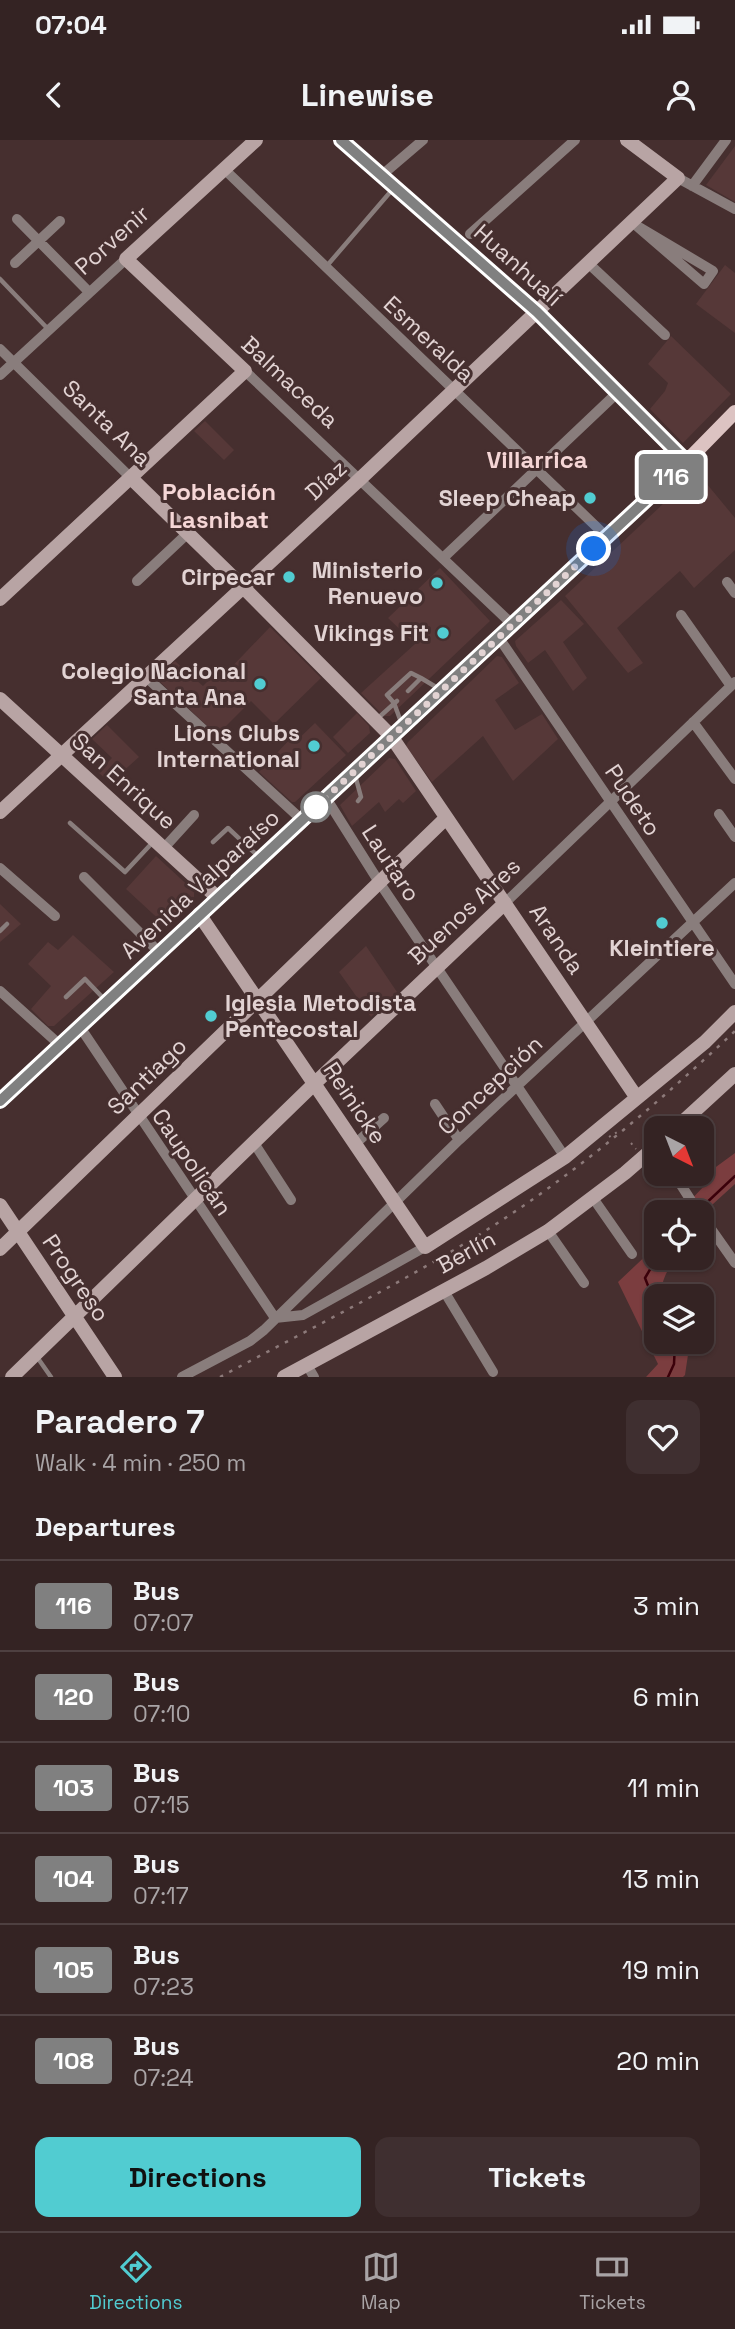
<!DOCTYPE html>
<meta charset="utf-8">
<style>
:root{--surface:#342323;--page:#3f2f30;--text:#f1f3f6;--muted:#a9a4a6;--line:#4e4041;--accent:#51ccd1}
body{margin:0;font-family:"Space Grotesk",sans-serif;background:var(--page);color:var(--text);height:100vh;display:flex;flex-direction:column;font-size:26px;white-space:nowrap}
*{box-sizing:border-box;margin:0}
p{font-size:23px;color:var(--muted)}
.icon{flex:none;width:38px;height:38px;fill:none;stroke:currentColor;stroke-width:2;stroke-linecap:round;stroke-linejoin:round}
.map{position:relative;height:1237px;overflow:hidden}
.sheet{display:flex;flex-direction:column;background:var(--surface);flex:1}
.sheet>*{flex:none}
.badge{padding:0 14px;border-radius:5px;font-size:24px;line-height:46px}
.needle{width:46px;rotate:138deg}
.fabs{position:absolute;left:644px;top:976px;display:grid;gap:14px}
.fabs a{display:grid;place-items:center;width:70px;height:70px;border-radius:14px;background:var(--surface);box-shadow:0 2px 5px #0004,0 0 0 2px var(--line);font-size:35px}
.you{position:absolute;width:35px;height:35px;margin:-18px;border:5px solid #fff;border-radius:50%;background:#1a73e8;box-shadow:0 0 0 10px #1a73e833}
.map>.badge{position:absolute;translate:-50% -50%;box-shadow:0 0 0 4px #fff}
h2{padding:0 35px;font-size:26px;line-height:63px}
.round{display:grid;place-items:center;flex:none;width:74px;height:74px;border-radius:14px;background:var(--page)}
.head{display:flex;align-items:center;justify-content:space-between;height:119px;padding:0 35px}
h1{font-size:33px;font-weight:700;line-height:52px}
.primary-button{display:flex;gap:14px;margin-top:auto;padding:14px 35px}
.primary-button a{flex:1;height:80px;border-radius:14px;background:var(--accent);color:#111;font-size:28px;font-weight:700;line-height:80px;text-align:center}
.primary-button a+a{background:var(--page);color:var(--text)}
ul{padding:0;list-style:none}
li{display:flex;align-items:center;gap:21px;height:91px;padding:0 35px;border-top:2px solid var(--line)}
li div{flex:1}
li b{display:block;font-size:26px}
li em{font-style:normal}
li .badge{min-width:77px;font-weight:700;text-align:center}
.status{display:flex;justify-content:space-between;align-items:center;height:49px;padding:0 35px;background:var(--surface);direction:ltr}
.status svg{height:19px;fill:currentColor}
header{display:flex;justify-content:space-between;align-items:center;height:91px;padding:0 35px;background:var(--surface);font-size:32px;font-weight:700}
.dock{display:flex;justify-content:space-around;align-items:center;height:98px;border-top:2px solid var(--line);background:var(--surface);font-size:19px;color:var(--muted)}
.dock a{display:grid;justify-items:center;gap:4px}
.dock .on{color:var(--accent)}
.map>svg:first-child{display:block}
.built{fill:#563838}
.green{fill:#7b3d3f}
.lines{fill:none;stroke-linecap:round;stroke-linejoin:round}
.stream{stroke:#3b000a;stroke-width:2.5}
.path{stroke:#8d7979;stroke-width:2;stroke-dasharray:2 5;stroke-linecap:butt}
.lane{stroke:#897d7c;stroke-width:4.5}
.street{stroke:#897d7c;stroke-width:10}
.secondary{stroke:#b8a4a4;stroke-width:14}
.primary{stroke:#dcc3c2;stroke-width:14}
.rail{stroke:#8d7a7a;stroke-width:2.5;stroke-dasharray:3.5 7;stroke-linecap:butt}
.line-casing{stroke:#fff;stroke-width:16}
.line{stroke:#808080;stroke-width:10}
.walk{stroke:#e2d3d3;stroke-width:7;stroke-dasharray:0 12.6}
.poi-dot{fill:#51ccd1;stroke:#462f2f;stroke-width:2.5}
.stop-dot{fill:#fff;stroke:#808080;stroke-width:3.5}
.labels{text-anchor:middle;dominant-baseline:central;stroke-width:6;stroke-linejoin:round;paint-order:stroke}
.street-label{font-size:23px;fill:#e2d3d3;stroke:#462f2f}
.poi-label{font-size:23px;font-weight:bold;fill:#e2d3d3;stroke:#462f2f;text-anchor:end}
.neighbourhood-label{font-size:24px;font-weight:bold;fill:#f5d6d6;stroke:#462f2f}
</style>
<div class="status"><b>07:04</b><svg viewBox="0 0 49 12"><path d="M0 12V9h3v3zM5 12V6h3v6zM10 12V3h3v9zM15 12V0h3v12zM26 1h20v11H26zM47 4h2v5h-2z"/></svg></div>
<header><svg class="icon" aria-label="back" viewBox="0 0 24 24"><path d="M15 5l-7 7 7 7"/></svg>Linewise<svg class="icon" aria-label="person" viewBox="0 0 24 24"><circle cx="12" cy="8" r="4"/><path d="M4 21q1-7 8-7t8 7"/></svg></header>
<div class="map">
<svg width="735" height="1237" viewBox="0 0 735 1237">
<rect width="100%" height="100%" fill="#462f2f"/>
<path class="built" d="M735 6V62L706 45Z
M725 125 735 133V193L696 164Z
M671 196 731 254 683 303 650 269 665 251 668 243 648 224Z
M205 281 234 310 224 320 194 291Z
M697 332 735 378V410L694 448 680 431 617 488 643 523 628 533 565 456Z
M440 428 490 481 390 576H384L361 553 415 504 388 478Z
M561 460 584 484 563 502 587 538 573 551 545 510 528 523 516 506 515 501Z
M270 487 321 538 274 584 251 561 217 595 158 540 159 536 175 521 203 546 219 530 224 535Z
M497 516 502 517 519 543 495 560 515 590 542 574 558 599 513 641 483 596 432 642 406 606 408 602Z
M357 573 369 586 370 593 348 613 333 597Z
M315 583 346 615 295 662H292L259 632 291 598 295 602Z
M107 585 139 617 110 643 98 632 112 618 92 599Z
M389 618 395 619 416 651 403 663 399 659 385 672 379 662 352 686 340 665Z
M156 716 194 751V757L165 785 126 749Z
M0 764 21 784 0 802Z
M73 795 114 832 54 886H48L31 869 51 846 28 824 48 802 58 810Z
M366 806 397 852 371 877 339 832Z"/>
<path class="green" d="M735 1013V1044L702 1074 673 1073 685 1066 706 1044 705 1035Z
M656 1103V1118H676C667 1130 660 1142 662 1157H656V1202H686L689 1208 685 1235 683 1237H646L658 1224 618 1142 654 1108Z"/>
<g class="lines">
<path class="stream" d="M701 1068 735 1036
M656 1166 645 1138 655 1121 663 1118
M668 1237 674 1224 675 1202"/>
<path class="path" d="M609 997 619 991
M631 1003 636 1009"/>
<path class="lane" d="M325 128 392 50
M0 139 48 189
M408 551 421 538 441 550
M377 579 397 561
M401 582 394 563 387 555 411 533 421 538
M355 635 361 657 358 661
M70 683 125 732 153 702
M213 702 228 688 260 718
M0 791 7 784
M66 857 85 839 106 861
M37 1217 51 1237"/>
<path class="street" d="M224 29 607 397
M382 35 423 0
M678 38 735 69
M692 46 726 0
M17 79 89 152
M632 82 704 144 713 131 639 87
M470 94 575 0
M15 123 60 81
M588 123 665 195
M0 209 131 338
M245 231 513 485
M0 235 126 119
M443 418 617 253
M137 441 188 393
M727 442 735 453
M681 475 731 546
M499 498 735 844
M145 536 302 680
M693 582 735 639
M326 658 379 742 565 1017
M719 674 735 697
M164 708 194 675
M0 728 55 776
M84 737 159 812
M505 763 735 542
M0 851 60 905
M80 887 275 1178
M435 964 459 1000
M254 1003 291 1060
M355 1004 384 978
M674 1034 699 1073
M593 1058 632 1114
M702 1076 735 1123
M548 1091 584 1143
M444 1151 493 1232
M275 1178 303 1175 425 1107
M307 1225 314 1237
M182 1237 250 1201 264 1190 459 1000 735 743"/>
<path class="secondary" d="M341 0 537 172 686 322
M131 338 243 447 391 596 637 958
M0 459 245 231 126 119 256 0
M0 559 218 758
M0 672 360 339 678 38 627 0
M199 774 425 1107 565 1017 705 902 735 872
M675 989 735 934
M0 1065 115 1237
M0 1109 446 678
M12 1237 314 944 505 763
M284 1237 486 1128 548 1091 625 1033 656 1006"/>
<path class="primary" d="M0 961 607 397 686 322 735 272"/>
<path class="rail" d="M220 1237C306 1191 394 1147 477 1096 571 1038 655 966 735 891"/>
</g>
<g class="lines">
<g class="line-casing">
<path id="line" d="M0 961 687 322 537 172 341 0"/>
</g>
<use href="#line" class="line"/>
<path class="walk" d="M316 667 594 409"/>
</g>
<g class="poi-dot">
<circle cx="590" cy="358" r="7"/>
<circle cx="289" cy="437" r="7"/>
<circle cx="437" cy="443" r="7"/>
<circle cx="443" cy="493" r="7"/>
<circle cx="260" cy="544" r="7"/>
<circle cx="314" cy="606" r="7"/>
<circle cx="662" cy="783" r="7"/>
<circle cx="211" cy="876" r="7"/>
</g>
<circle class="stop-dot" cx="316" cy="667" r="14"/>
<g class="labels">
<g class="street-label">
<text transform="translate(112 100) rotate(-42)">Porvenir</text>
<text transform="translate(518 125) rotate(42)">Huanhualí</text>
<text transform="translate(429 199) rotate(43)">Esmeralda</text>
<text transform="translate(290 242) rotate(43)">Balmaceda</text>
<text transform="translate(107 283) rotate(44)">Santa Ana</text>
<text transform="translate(326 340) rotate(-43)">Díaz</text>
<text transform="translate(124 641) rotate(42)">San Enrique</text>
<text transform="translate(633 660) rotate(56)">Pudeto</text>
<text transform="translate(391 723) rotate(57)">Lautaro</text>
<text transform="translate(200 744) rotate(-43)">Avenida Valparaíso</text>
<text transform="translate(464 771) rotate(-43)">Buenos Aires</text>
<text transform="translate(557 799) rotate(56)">Aranda</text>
<text transform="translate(147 936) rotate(-44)">Santiago</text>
<text transform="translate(490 945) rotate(-43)">Concepción</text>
<text transform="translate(355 963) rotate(56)">Reinicke</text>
<text transform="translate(192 1022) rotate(56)">Caupolicán</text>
<text transform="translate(466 1112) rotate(-29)">Berlín</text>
<text transform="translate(76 1138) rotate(56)">Progreso</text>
</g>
<g class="poi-label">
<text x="576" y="358">Sleep Cheap</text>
<text x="423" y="430">Ministerio<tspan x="423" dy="26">Renuevo</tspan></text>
<text x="275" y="437">Cirpecar</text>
<text x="429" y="493">Vikings Fit</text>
<text x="246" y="531">Colegio Nacional<tspan x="246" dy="26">Santa Ana</tspan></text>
<text x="300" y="593">Lions Clubs<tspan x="300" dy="26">International</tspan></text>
<text x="662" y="808" text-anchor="middle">Kleintiere</text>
<text x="225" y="863" text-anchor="start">Iglesia Metodista<tspan x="225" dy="26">Pentecostal</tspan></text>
</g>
<g class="neighbourhood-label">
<text x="537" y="319">Villarrica</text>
<text x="219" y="351">Población<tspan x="219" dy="28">Lasnibat</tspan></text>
</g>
</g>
</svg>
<div class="fabs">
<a><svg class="needle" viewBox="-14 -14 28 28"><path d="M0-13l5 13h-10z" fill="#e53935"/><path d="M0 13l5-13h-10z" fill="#a9a4a6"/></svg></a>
<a><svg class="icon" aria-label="locate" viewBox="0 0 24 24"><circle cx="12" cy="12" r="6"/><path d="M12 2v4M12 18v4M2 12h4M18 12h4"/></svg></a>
<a><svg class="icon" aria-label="layers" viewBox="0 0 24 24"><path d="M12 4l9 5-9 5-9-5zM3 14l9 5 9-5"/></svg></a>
</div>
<div class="you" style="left:594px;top:409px"></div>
<b class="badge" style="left:671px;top:337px;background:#808080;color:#fff">116</b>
</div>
<section class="sheet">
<div class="head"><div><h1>Paradero 7</h1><p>Walk · 4 min · 250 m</p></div><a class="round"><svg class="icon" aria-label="heart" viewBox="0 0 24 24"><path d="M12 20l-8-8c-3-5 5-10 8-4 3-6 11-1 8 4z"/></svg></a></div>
<h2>Departures</h2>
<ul>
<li><span class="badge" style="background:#808080;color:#fff">116</span><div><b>Bus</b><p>07:07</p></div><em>3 min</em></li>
<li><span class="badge" style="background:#808080;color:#fff">120</span><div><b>Bus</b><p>07:10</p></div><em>6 min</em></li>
<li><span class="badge" style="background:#808080;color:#fff">103</span><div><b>Bus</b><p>07:15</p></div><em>11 min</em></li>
<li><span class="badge" style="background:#808080;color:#fff">104</span><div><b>Bus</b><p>07:17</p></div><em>13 min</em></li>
<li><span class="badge" style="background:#808080;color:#fff">105</span><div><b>Bus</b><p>07:23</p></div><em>19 min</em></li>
<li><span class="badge" style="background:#808080;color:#fff">108</span><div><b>Bus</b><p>07:24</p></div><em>20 min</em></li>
</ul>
<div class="primary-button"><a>Directions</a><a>Tickets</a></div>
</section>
<nav class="dock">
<a class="on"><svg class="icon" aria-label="directions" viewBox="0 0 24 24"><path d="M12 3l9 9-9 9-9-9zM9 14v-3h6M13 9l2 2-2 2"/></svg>Directions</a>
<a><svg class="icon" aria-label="map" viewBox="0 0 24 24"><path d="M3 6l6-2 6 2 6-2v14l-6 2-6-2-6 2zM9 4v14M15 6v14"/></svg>Map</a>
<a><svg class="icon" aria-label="tickets" viewBox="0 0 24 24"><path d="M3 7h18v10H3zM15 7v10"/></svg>Tickets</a>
</nav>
